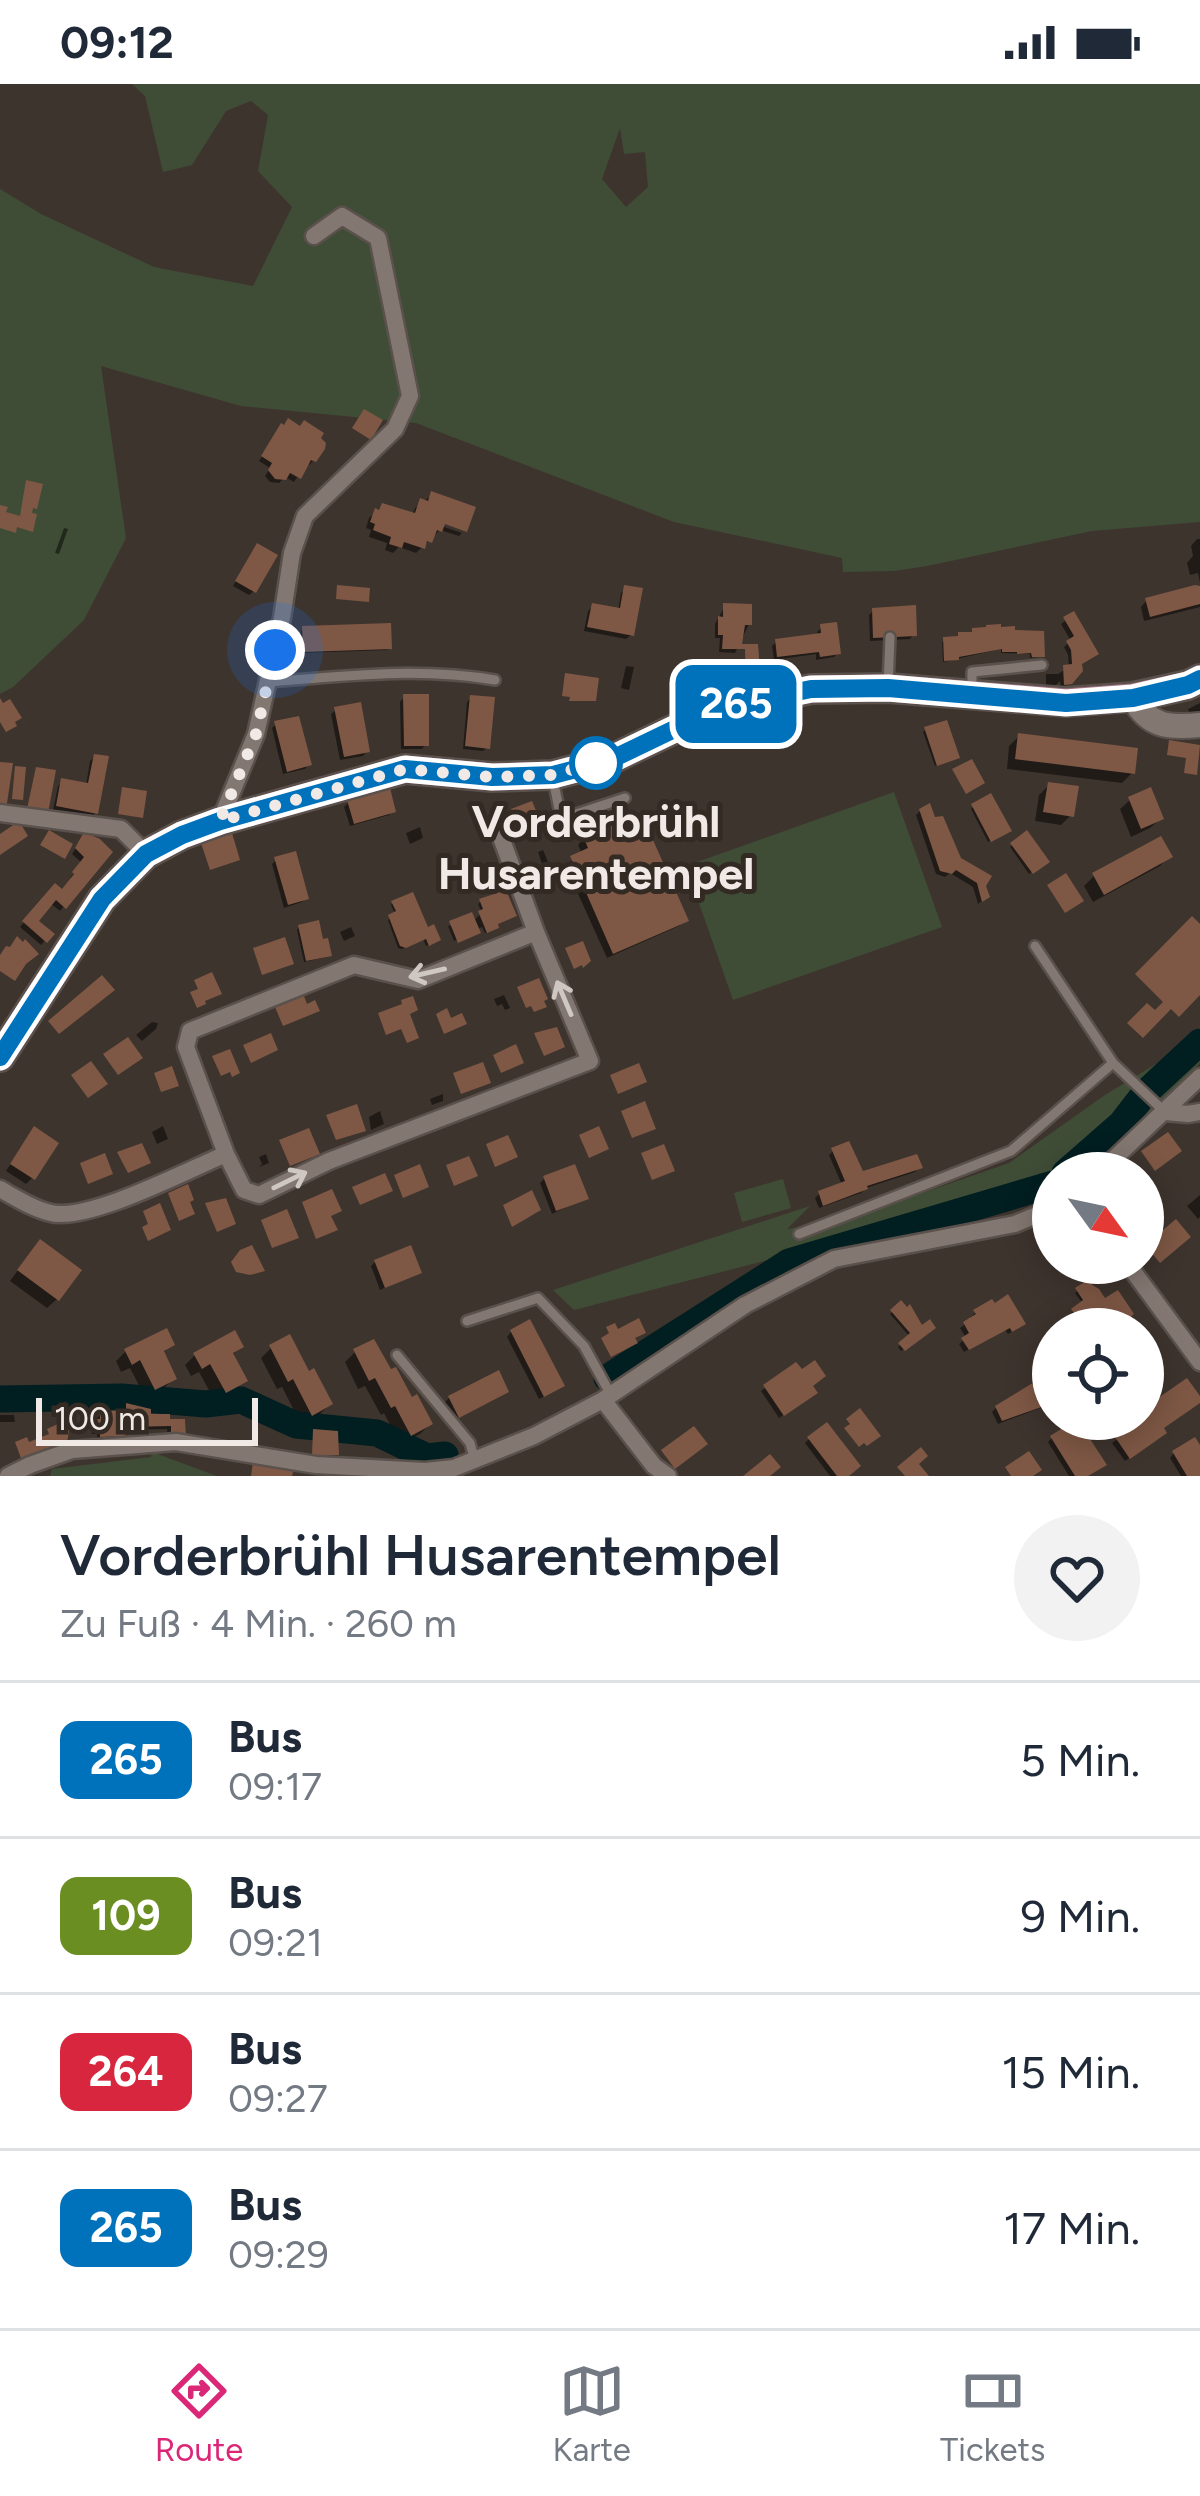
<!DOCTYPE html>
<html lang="de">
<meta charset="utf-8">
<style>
:root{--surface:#fff;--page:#f2f2f3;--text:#1f2937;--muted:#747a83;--line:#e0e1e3;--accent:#db2777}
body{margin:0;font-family:Figtree,sans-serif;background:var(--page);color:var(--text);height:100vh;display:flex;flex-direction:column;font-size:45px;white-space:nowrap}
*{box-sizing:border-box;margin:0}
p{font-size:39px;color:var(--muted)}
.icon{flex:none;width:66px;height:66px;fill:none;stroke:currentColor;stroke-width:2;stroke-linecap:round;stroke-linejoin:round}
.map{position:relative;height:1392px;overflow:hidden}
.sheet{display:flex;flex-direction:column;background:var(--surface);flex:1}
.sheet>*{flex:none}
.badge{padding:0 24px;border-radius:18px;font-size:42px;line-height:78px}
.needle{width:78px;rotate:123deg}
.tools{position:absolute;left:1032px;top:1068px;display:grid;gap:24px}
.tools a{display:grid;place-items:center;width:132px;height:132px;border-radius:50%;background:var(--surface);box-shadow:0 6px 30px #0003;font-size:60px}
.scale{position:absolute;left:36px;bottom:30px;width:222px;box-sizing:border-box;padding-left:12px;border:6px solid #f0e9e5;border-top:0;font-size:33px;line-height:42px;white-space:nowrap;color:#f0e9e5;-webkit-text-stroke:9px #342a24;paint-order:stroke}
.you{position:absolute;width:60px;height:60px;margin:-30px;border:9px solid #fff;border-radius:50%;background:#1a73e8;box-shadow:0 0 0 18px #1a73e833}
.map>.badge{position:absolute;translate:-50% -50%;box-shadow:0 0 0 6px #fff}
.round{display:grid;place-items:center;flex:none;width:126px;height:126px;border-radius:63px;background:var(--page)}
.summary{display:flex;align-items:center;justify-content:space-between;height:204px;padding:0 60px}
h1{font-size:57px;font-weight:600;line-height:90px}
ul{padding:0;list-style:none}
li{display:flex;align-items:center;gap:36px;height:156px;padding:0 60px;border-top:3px solid var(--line)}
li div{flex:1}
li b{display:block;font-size:45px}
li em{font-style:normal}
li .badge{min-width:132px;font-weight:700;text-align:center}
.status{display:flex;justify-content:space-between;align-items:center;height:84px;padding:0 60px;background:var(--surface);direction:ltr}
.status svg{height:33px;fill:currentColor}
.dock{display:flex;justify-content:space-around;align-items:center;height:168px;border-top:3px solid var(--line);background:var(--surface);font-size:33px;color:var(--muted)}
.dock a{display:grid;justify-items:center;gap:6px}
.dock .current{color:var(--accent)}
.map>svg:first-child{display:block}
.green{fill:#3f4d37;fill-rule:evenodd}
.shadow{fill:#0007}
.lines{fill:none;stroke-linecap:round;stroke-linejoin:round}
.river{stroke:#011e21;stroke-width:27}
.building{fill:#7f5845}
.lane-casing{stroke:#5a514c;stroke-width:14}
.street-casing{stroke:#5a514c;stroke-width:21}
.secondary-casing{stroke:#5a514c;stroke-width:28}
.primary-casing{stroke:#5a514c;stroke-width:32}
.lane{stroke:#837771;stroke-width:9}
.street{stroke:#837771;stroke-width:16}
.secondary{stroke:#837771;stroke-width:24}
.primary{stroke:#a47485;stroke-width:27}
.oneway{stroke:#cfc7c2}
.line-casing{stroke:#fff;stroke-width:27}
.line{stroke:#0072bc;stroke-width:18}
.walk{stroke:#f0e9e5;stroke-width:12;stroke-dasharray:0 21.6}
.stop-dot{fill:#fff;stroke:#0072bc;stroke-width:6}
.labels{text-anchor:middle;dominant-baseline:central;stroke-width:10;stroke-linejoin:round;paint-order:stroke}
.stop-label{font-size:45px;font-weight:bold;fill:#f0e9e5;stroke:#342a24}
</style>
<div class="status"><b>09:12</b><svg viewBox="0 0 49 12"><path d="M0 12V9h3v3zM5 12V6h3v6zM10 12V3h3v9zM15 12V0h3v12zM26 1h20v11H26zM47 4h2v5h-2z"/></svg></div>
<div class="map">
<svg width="1200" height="1392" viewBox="0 0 1200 1392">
<rect width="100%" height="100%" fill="#3e342e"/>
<path class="green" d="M132 0H1200V438L1092 447 927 482 894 487 843 488 842 474 674 438 416 339 241 322 101 282 126 454 84 536 13 603 0 610V105L41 130 154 183 253 202 292 123 258 87 268 31 251 17 226 27 192 81 163 88 145 12ZM620 44 624 70 645 68 648 103 626 123 602 95Z
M894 708 942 843 733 916 686 782Z
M1200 943V979L1127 1052 1079 1089H1053V1109L1041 1119 799 1168 574 1226 553 1206 810 1122 787 1145 839 1138 1009 1079 1105 1011 1174 969Z
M783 1095 791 1124 742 1138 734 1109Z
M152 1368 217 1392H50L52 1385 151 1373Z"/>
<path class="shadow" d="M278 347 313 377 309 381 306 380 294 398 285 393 279 399 270 398 265 392 270 384 259 377Z
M432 411 430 438 462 449 459 452 440 446 416 469 399 463 393 469 385 466 387 459 369 453 371 446 366 444 369 434 383 422 412 431 415 424Z
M64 444 68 445 59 470 55 469Z
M1197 455H1200V499L1198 489 1190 491 1187 479 1193 472 1191 462Z
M253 467 254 507 249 511 233 502Z
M626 504 631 551 626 555 584 547 588 527 593 522 618 527 621 509Z
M1200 505V523L1144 537 1141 523 1147 516Z
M725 522 749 540 735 569 719 568 720 554H715V540Z
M873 527 914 550 910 555 870 557 869 531Z
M1073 531 1080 586 1064 603 1061 604 1060 597 1056 601H1046V590H1058L1069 583 1068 571 1064 563 1071 557 1061 540Z
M822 543 838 569 834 573 816 576V570L774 576 772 562 776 558 818 552 817 548Z
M304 545 389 564 387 566 302 569 301 547Z
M970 551 1042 571 1030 574V570L1001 569V565L943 578 942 558Z
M626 582 634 583 629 606 621 604Z
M404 613 426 660 422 665H401L400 618Z
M471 614 488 663 483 667 463 665 467 618Z
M1200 619V630L1190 632 1188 625Z
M336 626 367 667 363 672 340 676 331 630Z
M276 640 309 680 305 685 283 690 272 644Z
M925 646 954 675 935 682 923 648Z
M1019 652 1132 689 1122 699 1007 685 1009 662Z
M95 673 96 728 91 733 53 726 58 702 62 698 86 702 90 677Z
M1049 701 1071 731 1061 741 1035 737 1039 711Z
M1130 716 1160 735 1150 744 1131 753 1120 725Z
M349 718 393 727 389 731 350 742 344 723Z
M973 723 1006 748 988 758 971 725Z
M920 727 959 776 988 793 982 817 978 820 973 803 950 789 945 793 936 790 916 731Z
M420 743 423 754 410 760 406 749Z
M1026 750 1046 777 1029 790 1010 763Z
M584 754 685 836 679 842 607 874 565 781 582 770 578 761Z
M81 756 109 768 60 827 50 819 35 838 50 850 41 861 20 843 55 803 62 808 72 795 70 794 82 779 72 770Z
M543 766 549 780 543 783 538 768Z
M1169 772 1160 782 1093 818 1084 802 1094 792Z
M276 776 306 814 302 818 284 824 272 780Z
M481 817 495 840 494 845 485 849 482 843 454 857 448 842 473 837 482 829 478 820Z
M393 819 435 858 426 862 423 855 402 865 398 864 388 836 395 830 391 821Z
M299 843 321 859 326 873 304 878 297 846Z
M351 843 355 852 344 857 340 848Z
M504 911 510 924 505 926 502 920 497 922 494 915Z
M152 938 158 939 156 945 142 957 136 951Z
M443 1010V1017L432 1021 430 1015Z
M380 1027 384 1040 371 1046 369 1033Z
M163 1042 168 1055 157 1060 152 1048Z
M29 1052 32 1094 26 1100 6 1087Z
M833 1067 862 1091 919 1083 915 1088 866 1104 861 1109 819 1124 815 1114 819 1110 842 1101 829 1071Z
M266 1070 269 1079 259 1083 262 1080 259 1073Z
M544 1095 585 1114 552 1130 540 1099Z
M1200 1111V1133L1198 1135 1187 1122Z
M31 1168 57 1215 47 1224 10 1197Z
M375 1178 418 1188 380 1206 371 1182Z
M1086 1200 1128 1243 1126 1245H1083L1071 1229 1083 1220 1075 1209Z
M901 1220 922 1245 933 1243 901 1267 898 1263 910 1253 890 1230Z
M975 1229 1018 1244 1008 1250 1005 1246 964 1268 959 1260 966 1254 960 1244 973 1235 971 1233Z
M511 1248 557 1306 539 1315 507 1253Z
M171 1261 162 1270 174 1294 164 1304 145 1313 130 1284 121 1288 116 1277 126 1267Z
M241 1262 231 1272 244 1296 234 1306 215 1317 199 1288 191 1292 185 1281 195 1271Z
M271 1264 307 1291 330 1320 320 1330 301 1340 282 1303 277 1305 261 1274Z
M355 1268 389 1289 430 1340 420 1350 400 1360 384 1329 381 1331 365 1302 358 1305 345 1278Z
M796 1282 810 1302V1312L779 1334 761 1307Z
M1187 1298 1160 1345 1159 1353 1125 1377 1112 1359 1149 1333 1146 1328 1150 1324Z
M1053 1301V1319L998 1340 992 1328 996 1324Z
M501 1312 454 1336 445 1318 449 1314Z
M127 1323 148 1333 167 1338H182L168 1357 167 1345 123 1346 118 1355 97 1356V1350H92L91 1342 97 1334 101 1330 123 1327Z
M0 1331H14L15 1338H0Z
M1052 1354 1086 1392H1069L1048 1358Z
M809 1355 846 1392H830L805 1359Z
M1200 1367V1392H1181L1170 1374 1174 1369Z"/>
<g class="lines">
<path class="river" d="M1065 1089 1121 1040 1145 1009 1200 958
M607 1294 789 1178 1053 1100
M0 1315 121 1313 206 1320 241 1316 296 1341 377 1349 427 1373 445 1371"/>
</g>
<path class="building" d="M364 325 383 336 371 356 352 344Z
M288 334 300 342 304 336 324 349 321 354 326 359 325 365 316 378 311 376 301 395 290 389 286 396 275 395 268 386 272 379 261 372 281 339 284 341Z
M26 396 43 400 37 425 33 424 32 429 37 430 33 448 17 443 16 449 0 444V421L8 423 6 428 20 432Z
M431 407 476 423 467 448 445 440 442 448 437 446 432 459 427 457 425 465 404 458 402 464 389 460 391 453 373 446 375 440 370 438 375 424 379 426 382 419 415 429 420 414 428 417Z
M257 459 278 471 256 509 235 497Z
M337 501 370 504 369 518 336 515Z
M624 501 643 504 634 552 587 543 592 519 620 524Z
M1195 501 1200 502V520L1150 533 1145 514Z
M723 519 752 520V541H745L742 560H758L761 600 746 602 745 565H722L723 551H718V532L723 533Z
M916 521 917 552 873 554 872 524Z
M1074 527 1099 570 1082 580 1083 587 1072 600 1064 601 1063 581 1072 580 1071 566 1066 557 1074 552 1063 533Z
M837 538 841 570 820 573 819 568 777 573 775 555 821 549 820 540Z
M391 539 392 565 303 568 302 542Z
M1001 540V543L1015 542V546L1044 547 1045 573H1032L1031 569 1017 570V568H1002V565L959 573V576L944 577 943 553 958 552V548H972V544L986 543V541Z
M565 589 599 594 596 617H569L570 613 562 612Z
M403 610H429V662H404Z
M470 611 495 613 490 665 465 662Z
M0 614 3 619 10 615 22 634 15 638 17 642 6 648 0 638Z
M361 618 370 668 344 673 334 623Z
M299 632 312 681 287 688 274 637Z
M947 636 960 674 937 682 924 643Z
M1018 649 1138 664 1135 690 1015 675Z
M1169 656 1200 661 1197 691 1184 689 1186 674 1167 671Z
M94 670 109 672 98 730 56 722 61 694 88 699Z
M972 675 985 699 966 710 952 685Z
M0 678 13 679 6 726 0 725Z
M15 682 26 683 23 716 12 715Z
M36 683 56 686 48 729 27 725Z
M1048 698 1079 702 1074 733 1043 728Z
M122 703 147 707 143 734 118 730Z
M1151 703 1164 735 1141 745 1128 713Z
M390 704 396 728 354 740 347 716Z
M991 709 1012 747 991 758 971 720Z
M532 717 541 739 520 747 511 725Z
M930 719 935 733 943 732 961 774 992 792 986 802 990 813 982 818 977 799 956 786 952 790 940 787 919 725Z
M620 736 625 748 645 738 689 837 613 870 570 772 588 764 583 752Z
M19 737 28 752 0 771V750Z
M49 746 73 760 65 775 40 761Z
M1027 746 1050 778 1033 790 1010 759Z
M84 748 100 755 113 768 66 825 56 816 39 837 55 850 47 859 22 837 55 799 62 805 74 790 72 788 84 773 75 764Z
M232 749 240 776 210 786 201 759Z
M1161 752 1173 773 1104 811 1092 789Z
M296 767 309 815 288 821 274 773Z
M1066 789 1084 817 1065 829 1047 801Z
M506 806 517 832 498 840 499 844 487 849 478 827 483 825 479 815Z
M413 808 428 843 434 840 441 856 429 862 426 855 406 864 400 862 388 831 396 827 391 817Z
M472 828 481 849 458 859 449 837Z
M1192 832 1200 840V911L1179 933 1171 925 1143 954 1127 939 1147 919 1155 926 1163 918 1135 890Z
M319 836 323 855 328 854 332 872 306 877 298 841Z
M17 852 23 858 25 855 39 870 26 880 15 897 0 887V871L6 862 10 863Z
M285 853 294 880 262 891 253 864Z
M583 857 591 877 583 884 582 881 574 885 565 864Z
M212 888 222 910 205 917 206 920 197 924 190 908 198 905 194 896Z
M102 891 115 906 59 950 48 937Z
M539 894 548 915 544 917 547 923 534 928 531 922 526 924 517 903Z
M304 912 307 920 315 916 320 927 283 942 275 923Z
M413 912 418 926 410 930 419 954 407 959 401 945 386 951 378 929 402 920 401 916Z
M447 924 451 934 462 929 467 940 444 950 436 930Z
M557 943 565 963 544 972 534 949Z
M271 949 278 966 251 979 243 961Z
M128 953 143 974 118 991 103 970Z
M516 960 524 979 501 989 493 971Z
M230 965 240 989 232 993 230 988 221 992 212 972Z
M91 977 108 1000 88 1014 71 991Z
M483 978 491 999 461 1010 453 989Z
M639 979 647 998 618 1010 610 991Z
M172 982 179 1002 161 1008 154 989Z
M645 1017 656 1045 632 1054 621 1027Z
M357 1020 366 1047 336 1056 326 1031Z
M34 1042 59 1059 35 1096 10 1080Z
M599 1042 609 1065 589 1074 579 1051Z
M309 1044 320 1070 290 1082 279 1056Z
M1168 1048 1182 1067 1155 1087 1141 1067Z
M508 1051 518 1073 495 1083 486 1060Z
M849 1057 863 1087 917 1070 923 1084 867 1102 868 1105 823 1122 818 1107 845 1097 831 1064Z
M142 1059 151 1079 128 1089 117 1068Z
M664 1060 675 1087 652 1096 641 1069Z
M105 1069 113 1090 88 1100 80 1079Z
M469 1072 478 1092 454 1102 446 1081Z
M420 1080 429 1103 403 1114 394 1091Z
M575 1080 589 1115 556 1127 543 1092Z
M385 1089 393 1107 360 1121 352 1103Z
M188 1100 194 1116 190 1118 195 1130 179 1137 168 1109Z
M332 1105 342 1127 331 1132 338 1146 316 1155 302 1118Z
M532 1106 541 1126 512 1143 503 1121Z
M226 1114 236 1140 217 1148 205 1119Z
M160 1119 171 1146 148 1157 142 1143 148 1140 143 1127Z
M287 1125 299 1154 272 1164 261 1136Z
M1176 1135 1191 1153 1160 1179 1145 1161Z
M40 1155 82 1186 59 1217 17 1186Z
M252 1161 265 1187 250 1191 236 1188 231 1178 240 1166Z
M411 1161 422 1189 385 1204 374 1176Z
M1086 1197 1099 1205 1105 1214 1118 1206 1134 1230 1126 1237 1132 1243 1086 1245 1071 1225 1083 1216 1075 1204Z
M1008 1210 1026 1240 1012 1248 1010 1244 969 1266 961 1254 969 1249 963 1238 976 1230 973 1226 992 1215 995 1219Z
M901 1216 907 1223 910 1220 922 1241 930 1235 936 1244 905 1267 898 1259 910 1249 890 1226Z
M639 1234 646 1249 635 1254 638 1259 611 1273 601 1254 609 1249 606 1243 615 1239 618 1245Z
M530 1235 565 1302 544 1313 510 1246Z
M167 1244 175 1261 164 1267 177 1295 155 1306 140 1276 132 1281 124 1265Z
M235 1246 244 1263 233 1269 248 1297 226 1309 210 1280 202 1285 193 1269Z
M290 1250 309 1287 314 1284 333 1320 312 1332 293 1295 288 1298 269 1261Z
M374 1255 391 1285 396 1283 412 1313 417 1310 433 1340 411 1352 395 1322 391 1324 375 1294 369 1297 353 1265Z
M815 1276 826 1292 813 1302 818 1309 784 1332 763 1301 796 1278 802 1285Z
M499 1286 509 1308 459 1334 448 1312Z
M1187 1294 1200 1312V1319L1164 1344 1167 1349 1130 1375 1115 1353 1143 1335 1152 1327 1148 1321Z
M1053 1295V1319L1002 1337 995 1322 1031 1300Z
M126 1319 151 1325V1330H170V1335H185L186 1354H171V1342L126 1343 125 1352 100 1353V1347H95L94 1335H100V1327L126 1326Z
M860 1324 881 1352 867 1362 864 1359 859 1363 844 1344 850 1340 846 1335Z
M1077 1335 1107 1381 1088 1392H1075L1050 1352Z
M71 1338 67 1358 22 1377 15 1358 27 1353 29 1358 49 1350 47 1345 60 1339Z
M827 1338 861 1382 849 1392H837L807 1353Z
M694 1342 708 1360 675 1385 661 1366Z
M313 1345 338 1347 339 1371H312Z
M1195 1353 1200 1361V1392H1187L1172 1367Z
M921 1363 928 1372 919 1380 929 1392H905L897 1383Z
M1029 1367 1042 1386 1033 1392H1011L1005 1383Z
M770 1370 781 1383 770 1392H743Z
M253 1378 294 1384 292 1392H251Z"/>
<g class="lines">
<g class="lane-casing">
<path id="lane" d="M268 598C344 592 419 583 495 596
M888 602 890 553
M972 608V588L1042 581
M553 695 561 735 625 714
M1035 862 1113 979 1165 1028
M799 1150 1011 1067 1113 979
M467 1237 538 1214 584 1262 611 1311
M397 1271 470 1359 475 1377"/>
</g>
<g class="street-casing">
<path id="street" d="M0 729 121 745 146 770
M220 737 256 650 282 534 292 469 305 432 395 345 410 312 378 154 342 132 314 152
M499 748 536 848 590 977 329 1077 259 1111 244 1106 226 1070 186 963 190 947 354 881 418 896 536 848
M1165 1028 1188 1030 1200 1028
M1099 1089 1200 993
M0 1105C16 1114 33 1125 51 1129 89 1138 188 1086 226 1070
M1127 1179 1200 1278
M603 1316 654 1382 668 1392
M8 1392 30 1381 72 1366 176 1358 316 1381 425 1387 454 1384 534 1352 603 1316 745 1221 834 1175 1015 1140 1053 1124"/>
</g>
<g class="secondary-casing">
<path id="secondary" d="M1133 613C1148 643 1169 644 1200 641"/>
</g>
<g class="primary-casing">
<path id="primary" d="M0 973 102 815 146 770 182 751 220 737 405 685 492 693 553 691 610 676 716 625 811 605 888 604 1066 618 1133 613 1188 601 1200 595"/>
</g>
<use href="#lane" class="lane"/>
<use href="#street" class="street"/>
<use href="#secondary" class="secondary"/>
<use href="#primary" class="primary"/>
</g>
<defs><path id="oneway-shaft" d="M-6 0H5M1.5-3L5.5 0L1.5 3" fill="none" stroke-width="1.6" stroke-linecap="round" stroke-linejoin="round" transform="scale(3)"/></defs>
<g class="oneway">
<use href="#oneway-shaft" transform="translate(427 889) rotate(167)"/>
<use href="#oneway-shaft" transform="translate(564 914) rotate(-113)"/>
<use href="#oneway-shaft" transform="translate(290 1096) rotate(-26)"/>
</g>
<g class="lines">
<g class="line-casing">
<path id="line" d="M0 973 102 815 146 770 182 751 220 737 405 685 492 693 553 691 610 676 716 625 811 605 888 604 1066 619 1133 614 1188 601 1200 595"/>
</g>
<use href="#line" class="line"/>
<path class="walk" d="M275 566 256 650 220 737 405 685 492 693 553 691 596 679"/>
</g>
<circle class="stop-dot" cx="596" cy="679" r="24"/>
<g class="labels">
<g class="stop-label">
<text x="596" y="737">Vorderbrühl<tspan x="596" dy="52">Husarentempel</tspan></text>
</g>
</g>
</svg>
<div class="tools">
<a><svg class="needle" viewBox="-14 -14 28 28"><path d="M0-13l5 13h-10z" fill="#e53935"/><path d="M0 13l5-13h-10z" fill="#747a83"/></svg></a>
<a><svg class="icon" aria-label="locate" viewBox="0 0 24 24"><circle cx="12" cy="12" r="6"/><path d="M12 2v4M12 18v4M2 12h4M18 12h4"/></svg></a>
</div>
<div class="scale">100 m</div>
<div class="you" style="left:275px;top:566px"></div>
<b class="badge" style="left:736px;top:620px;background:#0072bc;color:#fff">265</b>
</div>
<section class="sheet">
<div class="summary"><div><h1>Vorderbrühl Husarentempel</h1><p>Zu Fuß · 4 Min. · 260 m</p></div><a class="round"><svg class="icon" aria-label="heart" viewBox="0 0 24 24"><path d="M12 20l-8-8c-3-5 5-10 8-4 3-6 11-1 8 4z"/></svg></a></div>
<ul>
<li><span class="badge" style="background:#0072bc;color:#fff">265</span><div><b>Bus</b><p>09:17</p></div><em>5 Min.</em></li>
<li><span class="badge" style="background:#6b8e23;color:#fff">109</span><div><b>Bus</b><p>09:21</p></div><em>9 Min.</em></li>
<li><span class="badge" style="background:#d7263d;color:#fff">264</span><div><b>Bus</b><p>09:27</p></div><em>15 Min.</em></li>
<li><span class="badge" style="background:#0072bc;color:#fff">265</span><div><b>Bus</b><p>09:29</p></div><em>17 Min.</em></li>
</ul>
</section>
<nav class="dock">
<a class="current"><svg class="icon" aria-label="directions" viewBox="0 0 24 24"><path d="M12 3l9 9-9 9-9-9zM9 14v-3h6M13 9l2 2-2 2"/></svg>Route</a>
<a><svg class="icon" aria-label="map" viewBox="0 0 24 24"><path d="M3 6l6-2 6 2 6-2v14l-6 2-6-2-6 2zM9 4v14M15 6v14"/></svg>Karte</a>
<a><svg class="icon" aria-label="tickets" viewBox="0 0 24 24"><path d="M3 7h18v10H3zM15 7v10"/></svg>Tickets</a>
</nav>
